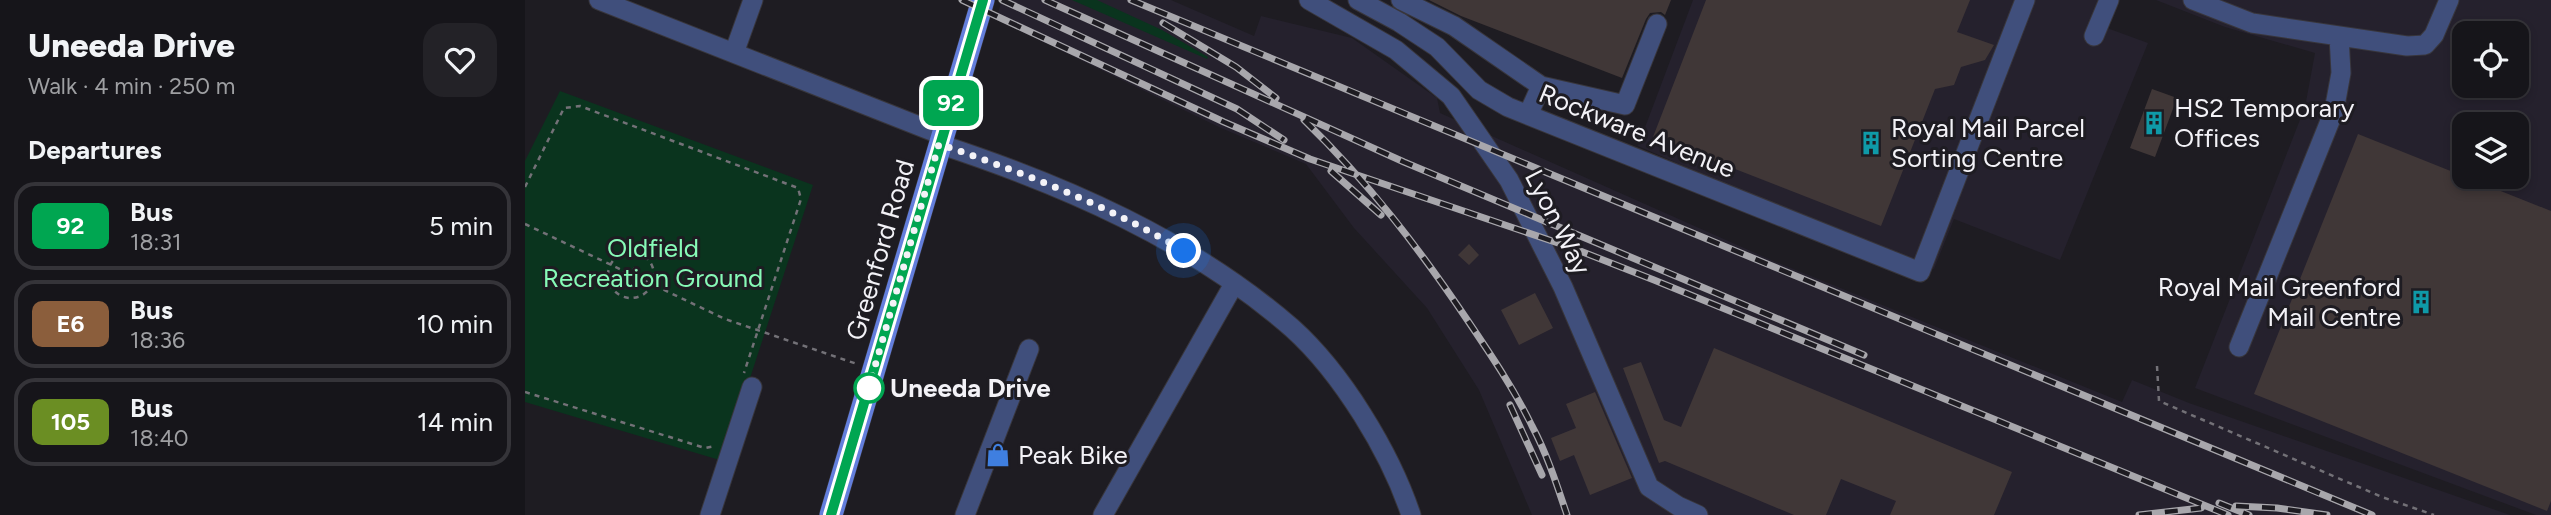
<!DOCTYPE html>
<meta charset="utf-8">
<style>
:root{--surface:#16151a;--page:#232227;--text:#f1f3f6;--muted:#9e9fa2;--line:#353439}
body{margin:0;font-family:Figtree,sans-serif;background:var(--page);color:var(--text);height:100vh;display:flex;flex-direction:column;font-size:26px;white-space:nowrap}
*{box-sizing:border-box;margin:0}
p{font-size:23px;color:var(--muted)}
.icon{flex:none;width:38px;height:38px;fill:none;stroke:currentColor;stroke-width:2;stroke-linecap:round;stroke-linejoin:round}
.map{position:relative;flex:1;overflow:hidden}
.drawer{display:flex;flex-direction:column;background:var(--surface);width:525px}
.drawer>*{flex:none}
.badge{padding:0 14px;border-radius:10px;font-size:24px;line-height:46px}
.buttons{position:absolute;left:1927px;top:21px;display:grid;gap:14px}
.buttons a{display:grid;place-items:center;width:77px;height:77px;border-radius:14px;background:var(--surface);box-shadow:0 4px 10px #0003,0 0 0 2px var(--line);font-size:35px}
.you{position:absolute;width:35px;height:35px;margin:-18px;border:5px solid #fff;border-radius:50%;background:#1a73e8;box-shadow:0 0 0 10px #1a73e833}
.map>.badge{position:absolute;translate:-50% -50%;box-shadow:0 0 0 4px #fff}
h2{padding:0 28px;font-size:26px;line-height:63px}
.round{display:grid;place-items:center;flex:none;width:74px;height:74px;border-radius:21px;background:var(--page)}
.head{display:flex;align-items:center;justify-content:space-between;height:119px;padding:0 28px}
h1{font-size:33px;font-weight:800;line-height:52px}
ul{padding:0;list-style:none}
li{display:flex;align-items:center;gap:21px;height:88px;margin:0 14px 10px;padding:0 14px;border:4px solid var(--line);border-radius:21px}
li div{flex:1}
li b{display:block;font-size:26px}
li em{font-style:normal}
li .badge{min-width:77px;font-weight:700;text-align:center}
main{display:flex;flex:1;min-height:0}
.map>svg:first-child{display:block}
.built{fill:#25212d;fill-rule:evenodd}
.green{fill:#0a341e}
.building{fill:#403737}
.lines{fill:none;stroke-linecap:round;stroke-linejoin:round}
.minor-casing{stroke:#38363c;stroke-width:21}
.major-casing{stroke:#38363c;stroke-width:24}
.path{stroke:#737177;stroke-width:2.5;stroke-dasharray:5 5;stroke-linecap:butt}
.minor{stroke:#404f7c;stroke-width:19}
.major{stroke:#637edc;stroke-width:23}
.rail-casing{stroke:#a8a7ac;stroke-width:7}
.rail{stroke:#1e1c22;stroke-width:4.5;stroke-dasharray:13;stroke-linecap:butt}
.line-casing{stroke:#fff;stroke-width:16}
.line{stroke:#00a651;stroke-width:10}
.walk{stroke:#f3f2f7;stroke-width:7;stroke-dasharray:0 12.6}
.stop-dot{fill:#fff;stroke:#00a651;stroke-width:3.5}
.labels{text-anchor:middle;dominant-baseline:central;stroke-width:6;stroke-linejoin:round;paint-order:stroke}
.poi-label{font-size:26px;fill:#f3f2f7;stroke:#1e1c22;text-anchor:start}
.street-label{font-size:26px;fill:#f3f2f7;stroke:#1e1c22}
.park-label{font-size:26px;fill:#87fab7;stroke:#1e1c22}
.stop-label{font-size:26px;font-weight:bold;fill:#f3f2f7;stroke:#1e1c22;text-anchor:start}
</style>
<main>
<section class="drawer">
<div class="head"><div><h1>Uneeda Drive</h1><p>Walk · 4 min · 250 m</p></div><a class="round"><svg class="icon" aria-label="heart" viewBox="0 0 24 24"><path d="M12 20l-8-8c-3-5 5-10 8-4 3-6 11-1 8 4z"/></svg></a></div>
<h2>Departures</h2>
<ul>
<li><span class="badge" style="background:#00a651;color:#fff">92</span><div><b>Bus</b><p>18:31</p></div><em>5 min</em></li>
<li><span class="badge" style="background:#8b5e3c;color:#fff">E6</span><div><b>Bus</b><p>18:36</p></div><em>10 min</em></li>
<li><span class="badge" style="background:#6b8e23;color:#fff">105</span><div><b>Bus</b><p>18:40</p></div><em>14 min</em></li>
</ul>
</section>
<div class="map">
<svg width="2026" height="515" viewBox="0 0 2026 515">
<rect width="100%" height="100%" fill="#1e1c22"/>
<path class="built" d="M477 0H646L729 36 736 16 827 38 912 98 915 113 1246 260 1597 402 1607 380 1664 403 1985 515H1007L954 390 902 308 829 228 781 164 696 128 471 19Z
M1168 0H1595L1591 4 1582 28 1623 43 1535 260 1429 219 1409 269 1357 253 1113 146Z
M1631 0H2026V515H2011L1670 388 1780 107 1790 53 1700 27ZM1939 33H1992V86H1939ZM1939 124H1992V177H1939Z"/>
<path class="green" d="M547 0H572L637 30 683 57 682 59Z
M35 91 288 185 198 461 0 402V161Z"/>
<path class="building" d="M904 0H1146L1140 15 1136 12 1125 13 1121 19 1097 78 936 16Z
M1181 0H1445L1432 32 1469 45 1460 60 1436 67 1429 85 1410 89 1356 226 1128 137Z
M1627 89 1652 98 1630 157 1605 148Z
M1833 134 2026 211V501L2022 511 1729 394Z
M944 244 954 255 944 265 933 255Z
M1010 293 1028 328 994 345 976 310Z
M1189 348 1487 472 1469 515H1365L1371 501 1316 479 1301 515H1269L1140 461 1134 463 1098 368 1116 362 1139 420 1156 427Z
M1070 392 1107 478 1065 495 1049 455 1035 461 1026 438 1051 428 1041 404Z"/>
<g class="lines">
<g class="minor-casing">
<path id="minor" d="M74 0 417 135
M784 0 871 50 926 96 984 180 1038 287 1124 487 1153 506 1173 515
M833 0 874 22 912 47 954 90 983 107 1395 272 1500 0
M876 0 929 26 1016 86 1003 115
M1668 0 1727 23 1882 46 1900 45 1909 35 1924 0
M1569 36 1584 0
M209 53 228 0
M1016 86 1100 105 1132 24
M414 144C539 185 666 240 767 328 817 373 865 452 886 515
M1714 347 1809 111 1816 73 1814 36
M185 515 227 387
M440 515 504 349
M578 515 709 284"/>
</g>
<g class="major-casing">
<path id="major" d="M306 515 458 0"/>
</g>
<path class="path" d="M0 187 39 108 55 106 273 188 276 199 219 373
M0 224 99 271 106 267 113 271 114 278 200 319 332 364
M83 275a23 23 0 1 1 46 0a23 23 0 1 1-46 0Z
M99 271V280L106 284 113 279
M1632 366 1634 401 1857 497 1909 515
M0 392 180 448 190 446"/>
<use href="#minor" class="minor"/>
<use href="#major" class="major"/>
<g class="rail-casing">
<path id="rail" d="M437 0 699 122 785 159 1045 247 1129 280 1703 515
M477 0 712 109 759 140
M520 0 879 162 1339 355
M606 0 1847 515
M638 23 711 67 751 98
M779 120C843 182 894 248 943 321 966 355 989 389 1007 426 1022 454 1032 485 1042 515
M806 171 856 215
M985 405 1017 475
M1694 503 1724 515
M1711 506 1752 508 1802 515
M1614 515 1676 508"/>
</g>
<use href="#rail" class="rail"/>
</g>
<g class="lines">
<g class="line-casing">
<path id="line" d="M306 515 458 0"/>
</g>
<use href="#line" class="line"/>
<path class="walk" d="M344 388 342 394 414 144C499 173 582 205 659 251"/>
</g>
<defs>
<g id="building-bare" transform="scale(1.89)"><path d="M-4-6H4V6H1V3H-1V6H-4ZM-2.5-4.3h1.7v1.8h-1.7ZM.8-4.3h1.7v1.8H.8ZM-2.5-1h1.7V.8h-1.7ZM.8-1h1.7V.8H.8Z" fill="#0f9aa8" stroke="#1e1c22" stroke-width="2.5" paint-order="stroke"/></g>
<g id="shop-bare" transform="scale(1.89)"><path d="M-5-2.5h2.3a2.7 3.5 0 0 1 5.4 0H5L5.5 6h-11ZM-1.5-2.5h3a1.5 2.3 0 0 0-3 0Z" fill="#3f7fe0" stroke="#1e1c22" stroke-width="2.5" paint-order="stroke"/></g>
</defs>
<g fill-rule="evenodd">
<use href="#building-bare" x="1629" y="123"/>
<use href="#building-bare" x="1346" y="143"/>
<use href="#building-bare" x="1896" y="302"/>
<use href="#shop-bare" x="473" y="455"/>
</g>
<circle class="stop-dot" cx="344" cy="388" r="14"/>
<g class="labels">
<g class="poi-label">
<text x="1649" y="108">HS2 Temporary<tspan x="1649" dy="30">Offices</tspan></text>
<text x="1366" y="128">Royal Mail Parcel<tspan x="1366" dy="30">Sorting Centre</tspan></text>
<text x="1876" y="287" text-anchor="end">Royal Mail Greenford<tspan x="1876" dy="30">Mail Centre</tspan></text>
<text x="493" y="455">Peak Bike</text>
</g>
<g class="street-label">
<text transform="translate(1112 131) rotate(22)">Rockware Avenue</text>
<text transform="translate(1033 222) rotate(63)">Lyon Way</text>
<text transform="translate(355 250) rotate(-74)">Greenford Road</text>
</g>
<g class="park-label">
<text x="128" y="248">Oldfield<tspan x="128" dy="30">Recreation Ground</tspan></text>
</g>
<g class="stop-label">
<text x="365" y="388">Uneeda Drive</text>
</g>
</g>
</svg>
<div class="buttons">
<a><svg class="icon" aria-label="locate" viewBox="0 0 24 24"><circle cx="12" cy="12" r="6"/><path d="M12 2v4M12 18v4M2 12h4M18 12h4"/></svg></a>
<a><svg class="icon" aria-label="layers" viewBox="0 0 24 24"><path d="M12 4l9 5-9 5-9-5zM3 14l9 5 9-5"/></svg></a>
</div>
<div class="you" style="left:659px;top:251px"></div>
<b class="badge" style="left:426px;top:103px;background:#00a651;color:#fff">92</b>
</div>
</main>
